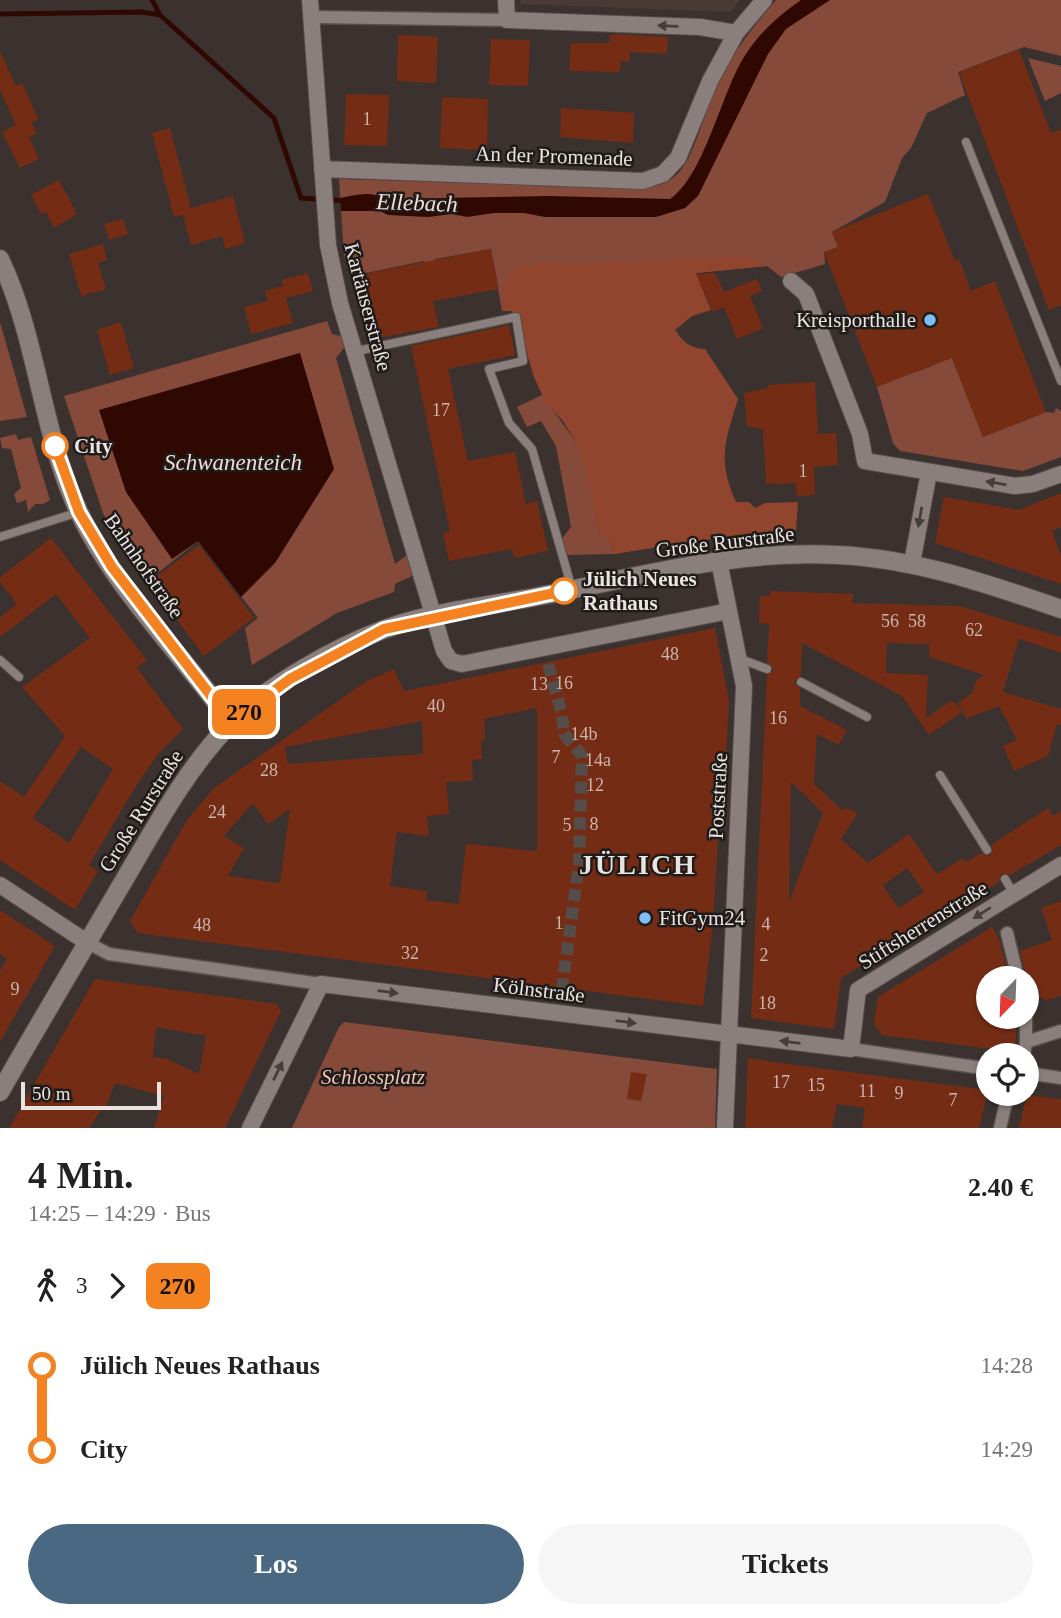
<!DOCTYPE html>
<html lang="de">
<meta charset="utf-8">
<style>
:root{--surface:#fff;--page:#f6f6f6;--text:#222;--muted:#767676;--accent:#4b6883}
body{margin:0;font-family:"Times New Roman",serif;background:var(--page);color:var(--text);height:100vh;display:flex;flex-direction:column;font-size:26px;white-space:nowrap}
*{box-sizing:border-box;margin:0}
p{font-size:23px;color:var(--muted)}
.icon{flex:none;width:38px;height:38px;fill:none;stroke:currentColor;stroke-width:2;stroke-linecap:round;stroke-linejoin:round}
.map{position:relative;height:1128px;overflow:hidden}
.details{display:flex;flex-direction:column;background:var(--surface);flex:1}
.details>*{flex:none}
.badge{padding:0 14px;border-radius:10px;font-size:24px;line-height:46px}
.needle{width:46px;rotate:203deg}
.controls{position:absolute;left:976px;top:966px;display:grid;gap:14px}
.controls a{display:grid;place-items:center;width:63px;height:63px;border-radius:50%;background:var(--surface);box-shadow:0 2px 5px #0004;font-size:35px}
.scale{position:absolute;left:21px;bottom:18px;width:140px;box-sizing:border-box;padding-left:7px;border:4px solid #e9e3e1;border-top:0;font-size:19px;line-height:24px;white-space:nowrap;color:#e9e3e1;-webkit-text-stroke:5px #1f1b19;paint-order:stroke}
.map>.badge{position:absolute;translate:-50% -50%;box-shadow:0 0 0 4px #fff}
.legs{display:flex;align-items:center;gap:10px;height:77px;padding:0 28px;font-size:23px}
.legs p{margin-inline-start:auto}
.overview{display:flex;align-items:center;justify-content:space-between;height:119px;padding:0 28px}
h1{font-size:38px;font-weight:700;line-height:52px}
.action{display:flex;gap:14px;margin-top:auto;padding:14px 28px}
.action a{flex:1;height:80px;border-radius:42px;background:var(--accent);color:#fff;font-size:28px;font-weight:700;line-height:80px;text-align:center}
.action a+a{background:var(--page);color:var(--text)}
ul{padding:0 28px;list-style:none}
li{display:flex;align-items:center;gap:24px;height:84px;font-size:26px}
li i{display:grid;place-items:center;width:10px;height:100%;margin:0 9px;background:currentColor}
li i::after{content:'';width:18px;height:18px;margin:-9px;border:5px solid;border-radius:50%;background:var(--surface)}
li p{margin-inline-start:auto}
li:first-child i{background:linear-gradient(#0000 50%,currentColor 0)}
li:last-child i{background:linear-gradient(currentColor 50%,#0000 0)}
.map>svg:first-child{display:block}
.built{fill:#493a36}
.green{fill:#854a39}
.forest{fill:#92452e}
.water{fill:#2f0801}
.lines{fill:none;stroke-linecap:round;stroke-linejoin:round}
.stream{stroke:#2f0801;stroke-width:5}
.building{fill:#752c15;fill-rule:evenodd}
.pedestrian-tunnel{stroke:#554d4a;stroke-width:12;stroke-dasharray:12 6;stroke-linecap:butt}
.service-casing{stroke:#564e4c;stroke-width:10}
.pedestrian-casing{stroke:#564e4c;stroke-width:15}
.minor-casing{stroke:#564e4c;stroke-width:18}
.secondary-casing{stroke:#564e4c;stroke-width:20}
.service{stroke:#8a7f7c;stroke-width:8}
.pedestrian{stroke:#8a7f7c;stroke-width:12}
.minor{stroke:#8a7f7c;stroke-width:16}
.secondary{stroke:#8a7f7c;stroke-width:18}
.oneway{fill:#443e3c}
.line-1-casing{stroke:#fff;stroke-width:16}
.line-1{stroke:#f58220;stroke-width:10}
.poi-dot{fill:#7dbef9;stroke:#1f1b19;stroke-width:2.5}
.stop-1-dot{fill:#fff;stroke:#f58220;stroke-width:3.5}
.labels{text-anchor:middle;dominant-baseline:central;stroke-width:5;stroke-linejoin:round;paint-order:stroke}
.number-label{font-size:18px;fill:#ccb5ae}
.street-label{font-size:21px;fill:#e9e3e1;stroke:#1f1b19}
.poi-label{font-size:21px;fill:#e9e3e1;stroke:#1f1b19;text-anchor:end}
.stop-label{font-size:21px;font-weight:bold;fill:#e9e3e1;stroke:#1f1b19;text-anchor:start}
.park-label{font-size:21px;font-style:italic;fill:#f1c4b6;stroke:#1f1b19}
.water-label{font-size:23px;font-style:italic;fill:#f5ddd6;stroke:#1f1b19}
.district-label{font-size:28px;font-weight:bold;letter-spacing:2px;fill:#e9e3e1;stroke:#1f1b19}
</style>
<div class="map">
<svg width="1061" height="1128" viewBox="0 0 1061 1128">
<rect width="100%" height="100%" fill="#3b322f"/>
<path class="built" d="M521 0H740L730 12 520 4Z"/>
<path class="green" d="M776 0H1061V56L1024 47 958 72 965 95 927 113 911 148 902 158 885 202 832 232 838 247 824 252 825 264 781 277 767 266 695 273 516 317 511 311H502L491 249 435 259 437 272 428 274 424 261 351 276 344 255 339 179 643 188C659 187 671 182 681 170 697 149 705 109 717 85 732 53 754 26 776 0Z
M1028 58 1061 66V93L1045 101Z
M327 321 332 334 345 337 346 345 336 358 395 564 407 555 414 575 395 584 394 592 337 613 252 665 245 628 258 618 198 541 149 580 119 542 103 513 64 396Z
M0 322 27 417 0 421Z
M946 343 983 437 1046 412 1054 413 1056 408 1061 411V457L1023 471 900 451 893 443 877 387 913 357 919 371 932 366Z
M542 395 581 449 600 535 607 534 614 554 564 555 560 541 571 527 556 446 541 421 527 427 517 407Z
M16 434 18 440 31 437 50 500 43 504H35L28 512 26 500 17 503 14 494 21 488 11 449 2 448 0 438Z
M344 1022 717 1069 715 1128H292L339 1027Z"/>
<path class="forest" d="M745 256 767 266 696 273 711 310 692 316 675 330C683 342 690 348 705 349L738 399C725 442 717 459 736 502H749L755 508 765 503 798 502 796 530 744 534 614 554 607 535H600L580 449 563 421 546 403 534 377 516 317 511 311H502L504 286 515 268 540 262 574 264Z"/>
<path class="water" d="M801 0H830L786 29 768 54 698 196 685 208 656 217H545L524 213H494L467 217 452 214 428 217 388 215 380 211H341L340 198C354 195 372 190 385 199L548 196 670 199C704 176 721 94 744 57 759 33 778 16 801 0Z
M300 353 334 469 275 563 241 597 198 541 172 559 126 492 99 410Z"/>
<g class="lines">
<path class="stream" d="M152 0 160 15
M0 14 142 12 160 15 274 118 301 198 347 201"/>
</g>
<path class="building" d="M610 34 668 37 667 54 630 52V62L621 61 620 72 569 71 571 43H609Z
M398 35 438 37 436 83 397 81Z
M491 39 530 40 528 86 489 85Z
M1019 50 1051 133 1061 129V305L1049 310 959 72Z
M0 51 16 86 22 83 39 120 31 122 37 133 29 137 39 159 20 168 2 132 16 125 0 90Z
M346 94 389 95 387 146 344 145Z
M442 97 488 99 487 150 440 148Z
M561 108 634 113 633 143 560 137Z
M170 128 191 208 233 196 245 243 225 249 222 236 191 245 183 215 174 217 152 133Z
M59 180 77 214 54 228 46 212 41 214 31 195Z
M928 194 955 261 959 259 971 291 995 281 1046 412 983 437 952 358 877 387 824 252 838 247 832 232Z
M123 219 128 234 109 240 104 224Z
M103 244 107 260 98 263 106 289 81 296 69 254Z
M491 249 499 289 433 301 439 327 377 338 363 274Z
M308 273 313 291 286 298 293 323 251 334 244 307 268 301 265 291 283 286 282 280Z
M715 273 724 292 757 279 762 291 750 296 763 328 737 339 724 307 713 312 696 274Z
M121 322 134 368 110 375 97 330Z
M509 325 515 355 448 369 468 461 515 452 526 504 537 501 548 551 514 558 512 549 449 561 443 533 450 531 411 346Z
M815 382 818 434 836 433 838 465 814 467 815 495 797 496 796 483 766 484 763 429 747 426 744 393 768 388V385Z
M1061 493V527L1052 531 1061 556V584L935 543 944 497 1019 510Z
M51 538 147 660 137 668 183 729 160 752 139 781 89 865 98 871 75 910 0 860V781L24 797 65 736 22 687 90 638 56 594 0 637V617L17 604 0 582V577ZM81 747 113 769 69 843 33 818Z
M199 545 254 618 204 656 149 582Z
M770 591 853 594 852 603 959 606 1061 637V653L1019 639 1003 692 1061 709V725L1057 724 1048 756 1014 771 1003 746 1017 740 999 706 966 719 958 703 972 693 976 681 984 675 929 657V644L887 643 886 673 928 675 926 718 949 702H955L962 712 929 735 902 696 802 643 801 676 794 682 800 689V706L847 730 839 745 817 734 814 784 843 811 845 807 858 813 841 839 868 863 909 834 937 874 963 858 966 862 981 853 990 856 993 850 991 845 1048 808 1053 816 1061 811V845L1010 875 1001 874 999 882 841 978 834 1029 751 1018 767 675 774 669 767 662 769 624 759 623 760 596H770ZM791 782 823 813 789 902ZM907 868 924 892 898 908 883 885Z
M715 628 729 701 723 820 719 819 713 925 703 1006 137 933 130 921 187 820 214 788 365 682 394 669 404 691ZM537 708V851L466 844 459 904 426 900 427 891 390 886 397 832 429 836 427 816 449 814 446 782 473 781 472 760 482 759 481 740H485L484 719ZM422 721 423 754 288 764 285 747ZM253 803 268 824 290 809 280 883 228 876 244 848 224 836Z
M1061 901V996L1046 1000 1039 997 1038 987 1027 981 1020 951 1052 940 1041 908Z
M0 910 55 946 0 1042V971L7 959 0 954Z
M992 927 999 939 1009 978H989V1017H1017L1015 1052 882 1035 874 1024 878 997Z
M95 979 277 1004 281 1011 225 1128H154L164 1096 115 1083 106 1107 104 1105 89 1128H9ZM156 1027 206 1036 199 1074 167 1059 153 1057Z
M748 1058 795 1065 988 1090 979 1128H862L865 1108 837 1104 832 1128H745Z
M631 1072 647 1074 641 1101 627 1099Z
M1027 1095 1061 1099V1128H1019Z"/>
<g class="lines">
<path class="pedestrian-tunnel" d="M548 664 562 714 564 734 582 756 579 864 562 988"/>
<g class="service-casing">
<path id="service" d="M966 142 1061 381
M357 351 516 317 523 361 489 369 509 423 532 449 572 589
M0 537 79 512
M738 658 767 669
M0 660 19 677
M801 682 867 717
M940 775 987 850
M1005 879 1014 894"/>
</g>
<g class="pedestrian-casing">
<path id="pedestrian" d="M312 17 507 20
M1007 933 1018 978
M88 943 109 954 321 984
M1026 1042V1017
M851 1049 989 1069
M1024 1055 1026 1042 1061 1031
M1027 1073 1061 1078
M1000 1128 1008 1094"/>
</g>
<g class="minor-casing">
<path id="minor" d="M310 0 328 245 340 303 444 651 451 661 462 664 729 611
M506 0 507 20 700 27 736 33
M322 169 643 181 663 174 678 158 710 81 736 33 764 0
M791 281 806 294 860 434 865 461 1015 486 1033 484 1061 474
M719 561 744 686 725 1128
M912 563 929 472
M0 885 88 943
M250 1128 321 984 851 1049 858 990 1061 865"/>
</g>
<g class="secondary-casing">
<path id="secondary" d="M0 259C38 339 41 432 79 512 113 586 183 656 231 722
M0 1092C40 1022 82 952 123 882 155 828 185 771 229 725 265 686 336 647 385 629 434 611 489 606 540 596 637 577 738 549 838 555 917 559 988 584 1061 609"/>
</g>
<use href="#service" class="service"/>
<use href="#pedestrian" class="pedestrian"/>
<use href="#minor" class="minor"/>
<use href="#secondary" class="secondary"/>
</g>
<defs><path id="oneway-solid" d="M-6-.8H1V-3.2L6.5 0L1 3.2V.8H-6Z" transform="scale(1.75)"/></defs>
<g class="oneway">
<use href="#oneway-solid" transform="translate(668 26) rotate(-178)"/>
<use href="#oneway-solid" transform="translate(996 483) rotate(-170)"/>
<use href="#oneway-solid" transform="translate(920 517) rotate(100)"/>
<use href="#oneway-solid" transform="translate(982 913) rotate(148)"/>
<use href="#oneway-solid" transform="translate(388 992) rotate(7)"/>
<use href="#oneway-solid" transform="translate(626 1022) rotate(7)"/>
<use href="#oneway-solid" transform="translate(790 1042) rotate(-173)"/>
<use href="#oneway-solid" transform="translate(278 1071) rotate(-64)"/>
</g>
<g class="lines">
<g class="line-1-casing">
<path id="line-1" d="M55 446 79 512 112 567 231 722 290 679 384 629 564 591"/>
</g>
<use href="#line-1" class="line-1"/>
</g>
<g class="poi-dot">
<circle cx="930" cy="320" r="7"/>
<circle cx="645" cy="918" r="7"/>
</g>
<g class="stop-1-dot">
<circle cx="55" cy="446" r="12"/>
<circle cx="564" cy="591" r="12"/>
</g>
<g class="labels">
<g class="number-label">
<text x="367" y="119">1</text>
<text x="441" y="410">17</text>
<text x="803" y="471">1</text>
<text x="890" y="621">56</text>
<text x="917" y="621">58</text>
<text x="974" y="630">62</text>
<text x="670" y="654">48</text>
<text x="564" y="683">16</text>
<text x="539" y="684">13</text>
<text x="436" y="706">40</text>
<text x="778" y="718">16</text>
<text x="584" y="734">14b</text>
<text x="556" y="757">7</text>
<text x="598" y="760">14a</text>
<text x="269" y="770">28</text>
<text x="595" y="785">12</text>
<text x="217" y="812">24</text>
<text x="594" y="824">8</text>
<text x="567" y="825">5</text>
<text x="559" y="923">1</text>
<text x="766" y="924">4</text>
<text x="202" y="925">48</text>
<text x="410" y="953">32</text>
<text x="764" y="955">2</text>
<text x="15" y="989">9</text>
<text x="767" y="1003">18</text>
<text x="781" y="1082">17</text>
<text x="816" y="1085">15</text>
<text x="867" y="1091">11</text>
<text x="899" y="1093">9</text>
<text x="953" y="1100">7</text>
</g>
<g class="street-label">
<text transform="translate(554 156) rotate(2)">An der Promenade</text>
<text transform="translate(368 307) rotate(75)">Kartäuserstraße</text>
<text transform="translate(725 542) rotate(-7)">Große Rurstraße</text>
<text transform="translate(144 566) rotate(55)">Bahnhofstraße</text>
<text transform="translate(718 796) rotate(-87)">Poststraße</text>
<text transform="translate(141 811) rotate(-58)">Große Rurstraße</text>
<text transform="translate(923 925) rotate(-32)">Stiftsherrenstraße</text>
<text transform="translate(539 990) rotate(7)">Kölnstraße</text>
</g>
<g class="poi-label">
<text x="916" y="320">Kreisporthalle</text>
<text x="659" y="918" text-anchor="start">FitGym24</text>
</g>
<g class="stop-label">
<text x="74" y="446">City</text>
<text x="583" y="579">Jülich Neues<tspan x="583" dy="24">Rathaus</tspan></text>
</g>
<g class="park-label">
<text x="373" y="1077">Schlossplatz</text>
</g>
<g class="water-label">
<text transform="translate(417 203) rotate(2)">Ellebach</text>
<text x="233" y="462">Schwanenteich</text>
</g>
<g class="district-label">
<text x="638" y="864">JÜLICH</text>
</g>
</g>
</svg>
<div class="controls">
<a><svg class="needle" viewBox="-14 -14 28 28"><path d="M0-13l5 13h-10z" fill="#e53935"/><path d="M0 13l5-13h-10z" fill="#767676"/></svg></a>
<a><svg class="icon" aria-label="locate" viewBox="0 0 24 24"><circle cx="12" cy="12" r="6"/><path d="M12 2v4M12 18v4M2 12h4M18 12h4"/></svg></a>
</div>
<div class="scale">50 m</div>
<b class="badge" style="left:244px;top:712px;background:#f58220;color:#111">270</b>
</div>
<section class="details">
<div class="overview"><div><h1>4 Min.</h1><p>14:25 – 14:29 · Bus</p></div><b>2.40 €</b></div>
<div class="legs"><svg class="icon" aria-label="walk" viewBox="0 0 24 24"><circle cx="13" cy="4" r="2"/><path d="M13 8l-2 6 4 7M11 14l-3 7M7 12l3-4h3l4 4"/></svg>3<svg class="icon" aria-label="forward" viewBox="0 0 24 24"><path d="M9 5l7 7-7 7"/></svg><b class="badge" style="background:#f58220;color:#111">270</b></div>
<ul>
<li><i style="color:#f58220"></i><b>Jülich Neues Rathaus</b><p>14:28</p></li>
<li><i style="color:#f58220"></i><b>City</b><p>14:29</p></li>
</ul>
<div class="action"><a>Los</a><a>Tickets</a></div>
</section>
